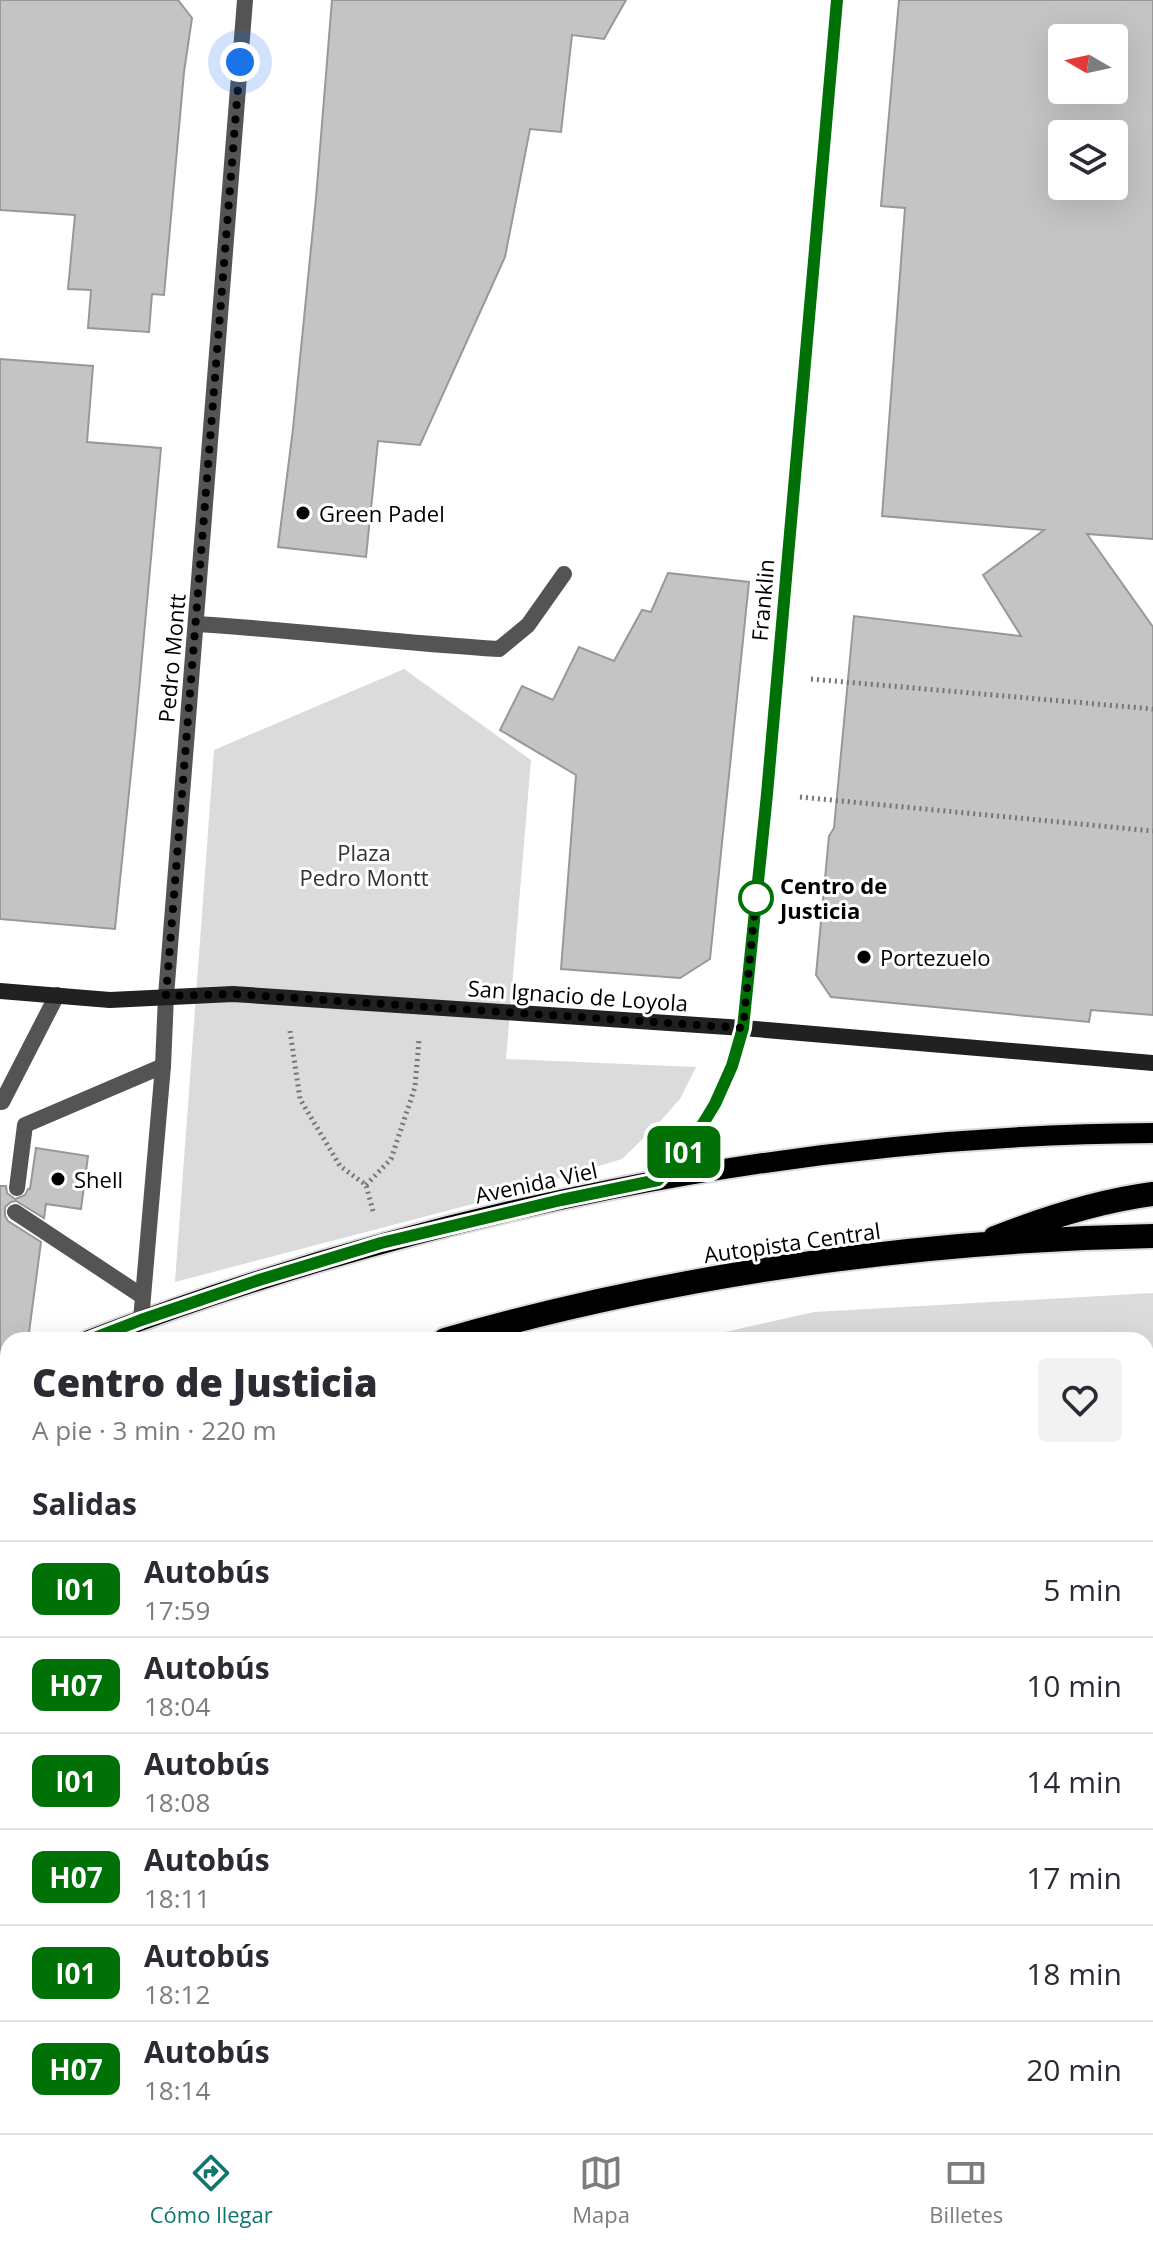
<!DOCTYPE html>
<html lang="es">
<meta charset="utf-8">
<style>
:root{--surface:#fff;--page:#f2f2f3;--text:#2b2b33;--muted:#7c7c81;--line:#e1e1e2;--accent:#0f766e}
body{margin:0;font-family:"Open Sans",sans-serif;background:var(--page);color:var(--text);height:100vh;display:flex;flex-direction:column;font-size:30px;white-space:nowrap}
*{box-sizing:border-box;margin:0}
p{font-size:26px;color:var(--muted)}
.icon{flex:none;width:44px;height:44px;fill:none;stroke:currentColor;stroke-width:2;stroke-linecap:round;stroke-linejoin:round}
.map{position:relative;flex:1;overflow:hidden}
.panel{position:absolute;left:0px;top:1332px;width:1154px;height:802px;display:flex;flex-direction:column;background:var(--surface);border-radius:24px 24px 0 0;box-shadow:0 8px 32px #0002}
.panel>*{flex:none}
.badge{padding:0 16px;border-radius:12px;font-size:28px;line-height:52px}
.needle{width:52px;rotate:279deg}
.buttons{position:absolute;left:1048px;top:24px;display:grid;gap:16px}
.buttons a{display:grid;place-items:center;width:80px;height:80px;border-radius:8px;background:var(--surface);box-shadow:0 8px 32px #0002;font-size:40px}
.you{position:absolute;width:40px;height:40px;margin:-20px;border:6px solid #fff;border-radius:50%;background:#1a73e8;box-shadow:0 0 0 12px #1a73e833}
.map>.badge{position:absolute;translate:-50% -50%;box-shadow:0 0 0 4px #fff}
h2{padding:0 32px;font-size:30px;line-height:72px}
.round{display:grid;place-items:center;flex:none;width:84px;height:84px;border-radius:8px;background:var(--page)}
.overview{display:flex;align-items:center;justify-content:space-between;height:136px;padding:0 32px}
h1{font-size:38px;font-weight:800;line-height:60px}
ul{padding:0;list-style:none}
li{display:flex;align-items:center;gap:24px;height:96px;padding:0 32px;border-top:2px solid var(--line)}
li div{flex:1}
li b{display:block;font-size:30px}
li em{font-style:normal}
li .badge{min-width:88px;font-weight:700;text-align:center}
.tabs{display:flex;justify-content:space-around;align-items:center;height:112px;border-top:2px solid var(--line);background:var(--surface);font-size:22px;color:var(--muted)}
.tabs a{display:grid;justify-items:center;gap:4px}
.tabs .current{color:var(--accent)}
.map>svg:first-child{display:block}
.green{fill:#dbdbdb}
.building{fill:#c4c4c4;stroke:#989898;stroke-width:2;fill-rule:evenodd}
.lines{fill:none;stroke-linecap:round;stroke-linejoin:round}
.primary-casing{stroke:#dbdbdb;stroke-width:24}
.highway-casing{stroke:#dbdbdb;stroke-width:28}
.path{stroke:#767676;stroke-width:5;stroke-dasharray:2 4;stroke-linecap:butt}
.lane{stroke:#545454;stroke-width:16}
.street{stroke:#545454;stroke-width:16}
.secondary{stroke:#212121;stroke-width:16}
.primary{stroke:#000;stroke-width:20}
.highway{stroke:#000;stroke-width:24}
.path-bridge{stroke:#767676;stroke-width:5;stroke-dasharray:2 4;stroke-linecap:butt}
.line-casing{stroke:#fff;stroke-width:18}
.line{stroke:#007106;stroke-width:12}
.walk{stroke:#000;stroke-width:8;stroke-dasharray:0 14.4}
.poi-dot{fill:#000;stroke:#fff;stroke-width:3}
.stop-dot{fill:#fff;stroke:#007106;stroke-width:4}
.labels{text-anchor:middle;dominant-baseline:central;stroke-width:6;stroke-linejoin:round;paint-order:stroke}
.poi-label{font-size:22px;fill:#000;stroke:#fff;text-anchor:start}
.street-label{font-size:22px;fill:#000;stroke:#fff}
.park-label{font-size:22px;fill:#323232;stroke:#fff}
.stop-label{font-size:22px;font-weight:bold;fill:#000;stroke:#fff;text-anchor:start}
</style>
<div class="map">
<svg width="1153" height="2133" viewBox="0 0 1153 2133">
<rect width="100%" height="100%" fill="#fff"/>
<path class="green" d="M404 669 531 760 506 1059 696 1067 680 1099 655 1127 622 1159 473 1204 175 1282 214 750Z
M1153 1293V1350L1146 1351V1340H689L814 1312Z
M8 1558V1696L0 1699V1561Z
M8 1904V2039L0 2038V1907Z
M80 2126H208V2133H79Z"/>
<path class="building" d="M0 0H178L192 18 184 72 164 295 152 294 149 332 88 328 91 290 68 289 75 215 0 210Z
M332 0H626L604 39 572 35 561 132 530 129 505 257 420 445 378 441 366 557 278 547 293 429 316 198Z
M899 0H1153V539L1087 534 1153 627V1015L1091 1010 1089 1022 831 997 816 975 829 836 834 828 854 616 1021 636 983 575 1044 530 882 516 905 208 881 206ZM1062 38H1114V90H1062ZM1062 134H1114V186H1062Z
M0 359 93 366 87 442 161 448 135 734 115 929 0 919Z
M668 573 749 582 710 959 680 978 561 969 576 775 500 730 522 686 553 700 579 647 614 661 642 610 651 612Z
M36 1148 88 1156 81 1209 46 1204 44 1218 16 1201 11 1202 5 1207V1216L8 1221 41 1242 28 1340H8V1358L0 1360V1186H6L7 1193 15 1199 25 1195 28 1189H30Z"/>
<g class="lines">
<g class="primary-casing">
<path id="primary" d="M89 1340C424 1212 793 1135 1153 1133
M0 1374 8 1371
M1146 1450 1153 1449
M0 1852 8 1849"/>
</g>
<g class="highway-casing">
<path id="highway" d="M995 1238C1046 1218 1099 1201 1153 1194
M445 1340C670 1275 919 1240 1153 1236
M1146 1380 1153 1379
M0 1494 8 1491
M0 1738 8 1735"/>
</g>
<path class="path" d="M811 679 1153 709
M800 797 1153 831
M290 1031 300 1099 340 1166 366 1185 373 1211
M366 1185 391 1159 415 1087 419 1040
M0 1934 8 1931
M0 2005H8
M339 2132 340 2126"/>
<path class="lane" d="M196 624C297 630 398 643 499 649L528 625 564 574
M2 1102 57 995
M17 1188 25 1125 163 1066
M15 1212 142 1296
M1146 1609 1148 1588 1153 1572
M1146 1742 1153 1741
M1146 2062H1153
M727 2126 807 2133
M610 2133 611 2126"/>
<path class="street" d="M141 1320 163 1066 166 996 245 0"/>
<path class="secondary" d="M0 991 110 1000 233 994 743 1028 1153 1063
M658 1180 690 1145 715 1104 732 1066 743 1028 767 794 837 0
M1146 1538 1153 1537
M0 2064 8 2065
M66 2133V2126
M238 2133V2126"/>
<use href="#primary" class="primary"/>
<use href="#highway" class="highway"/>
<path class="path-bridge" d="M0 1838 8 1884"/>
</g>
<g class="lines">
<g class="line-casing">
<path id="line" d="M89 1340 141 1320 259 1280 381 1243 561 1200 658 1180 690 1145 715 1104 732 1066 743 1028 767 794 837 0"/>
</g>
<use href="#line" class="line"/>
<path class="walk" d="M240 62 166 996 233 994 743 1028 756 898"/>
</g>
<g class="poi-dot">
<circle cx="303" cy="513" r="8"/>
<circle cx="864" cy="957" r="8"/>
<circle cx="58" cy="1179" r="8"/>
</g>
<circle class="stop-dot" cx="756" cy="898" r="16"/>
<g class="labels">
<g class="poi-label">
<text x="319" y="513">Green Padel</text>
<text x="880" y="957">Portezuelo</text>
<text x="74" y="1179">Shell</text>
</g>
<g class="street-label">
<text transform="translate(762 600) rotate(-85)">Franklin</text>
<text transform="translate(171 658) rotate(-85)">Pedro Montt</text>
<text transform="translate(578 995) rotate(4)">San Ignacio de Loyola</text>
<text transform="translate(536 1182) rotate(-12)">Avenida Viel</text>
<text transform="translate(792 1242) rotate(-8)">Autopista Central</text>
</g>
<g class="park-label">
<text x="364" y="852">Plaza<tspan x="364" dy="25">Pedro Montt</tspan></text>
</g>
<g class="stop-label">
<text x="780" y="885">Centro de<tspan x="780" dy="25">Justicia</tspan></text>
</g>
</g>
</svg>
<div class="buttons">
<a><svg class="needle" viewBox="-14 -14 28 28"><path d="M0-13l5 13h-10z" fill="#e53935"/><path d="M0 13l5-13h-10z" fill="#7c7c81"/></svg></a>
<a><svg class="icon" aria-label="layers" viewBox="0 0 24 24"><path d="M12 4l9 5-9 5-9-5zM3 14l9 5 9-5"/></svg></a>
</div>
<div class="you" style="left:240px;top:62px"></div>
<b class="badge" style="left:684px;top:1152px;background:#007106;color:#fff">I01</b>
<section class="panel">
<div class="overview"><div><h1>Centro de Justicia</h1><p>A pie · 3 min · 220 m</p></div><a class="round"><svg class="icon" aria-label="heart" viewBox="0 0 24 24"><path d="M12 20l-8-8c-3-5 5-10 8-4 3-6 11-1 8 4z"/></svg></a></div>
<h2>Salidas</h2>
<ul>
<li><span class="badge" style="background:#007106;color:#fff">I01</span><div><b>Autobús</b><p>17:59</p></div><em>5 min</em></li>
<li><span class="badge" style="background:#007106;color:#fff">H07</span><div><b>Autobús</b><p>18:04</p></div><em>10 min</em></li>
<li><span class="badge" style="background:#007106;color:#fff">I01</span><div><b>Autobús</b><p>18:08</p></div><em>14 min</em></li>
<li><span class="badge" style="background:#007106;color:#fff">H07</span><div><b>Autobús</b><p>18:11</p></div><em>17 min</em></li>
<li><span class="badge" style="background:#007106;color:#fff">I01</span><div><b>Autobús</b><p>18:12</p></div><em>18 min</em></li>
<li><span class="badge" style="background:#007106;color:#fff">H07</span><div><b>Autobús</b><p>18:14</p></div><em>20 min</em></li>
</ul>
</section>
</div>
<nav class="tabs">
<a class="current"><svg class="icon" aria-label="directions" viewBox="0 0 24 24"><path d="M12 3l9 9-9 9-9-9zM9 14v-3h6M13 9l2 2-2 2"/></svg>Cómo llegar</a>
<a><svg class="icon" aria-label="map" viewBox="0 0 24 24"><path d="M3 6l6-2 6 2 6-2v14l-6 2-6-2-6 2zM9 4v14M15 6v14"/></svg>Mapa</a>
<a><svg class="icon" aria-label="tickets" viewBox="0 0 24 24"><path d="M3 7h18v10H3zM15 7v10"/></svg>Billetes</a>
</nav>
